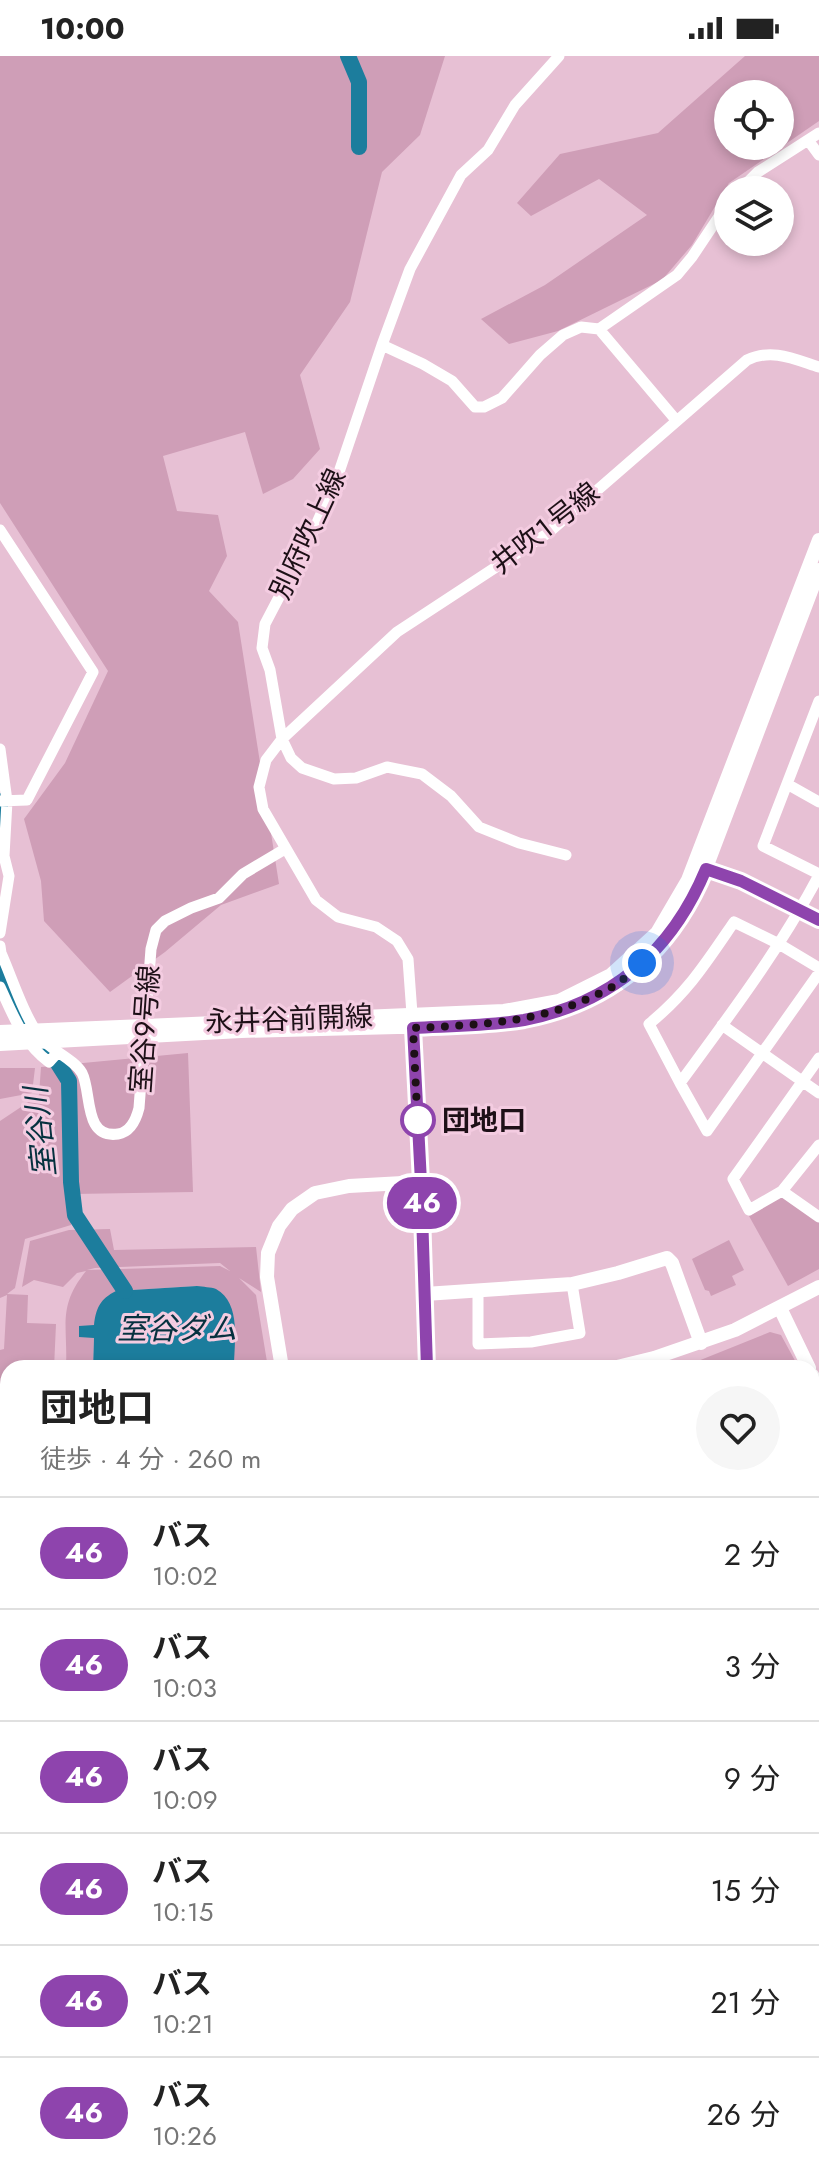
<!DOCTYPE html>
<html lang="ja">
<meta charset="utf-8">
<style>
:root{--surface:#fff;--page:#f6f6f6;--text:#222;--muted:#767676;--line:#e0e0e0}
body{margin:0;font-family:Jost,"Noto Sans JP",sans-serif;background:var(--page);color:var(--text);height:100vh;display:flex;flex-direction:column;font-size:30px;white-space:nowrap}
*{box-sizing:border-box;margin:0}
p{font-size:26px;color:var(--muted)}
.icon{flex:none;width:44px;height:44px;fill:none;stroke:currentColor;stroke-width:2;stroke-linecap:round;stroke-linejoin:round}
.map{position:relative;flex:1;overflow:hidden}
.side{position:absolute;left:0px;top:1304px;width:820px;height:824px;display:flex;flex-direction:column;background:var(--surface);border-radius:24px 24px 0 0;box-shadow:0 4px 12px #0003}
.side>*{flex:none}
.badge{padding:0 16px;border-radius:26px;font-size:28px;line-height:52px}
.buttons{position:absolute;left:714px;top:24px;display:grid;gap:16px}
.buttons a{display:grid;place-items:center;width:80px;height:80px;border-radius:50%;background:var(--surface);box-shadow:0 4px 12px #0003;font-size:40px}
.you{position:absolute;width:40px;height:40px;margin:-20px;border:6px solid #fff;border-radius:50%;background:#1a73e8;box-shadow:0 0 0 12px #1a73e833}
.map>.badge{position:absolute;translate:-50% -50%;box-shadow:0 0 0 4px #fff}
.round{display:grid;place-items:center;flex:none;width:84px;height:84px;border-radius:42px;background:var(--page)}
.headline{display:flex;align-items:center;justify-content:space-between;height:136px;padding:0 40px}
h1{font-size:38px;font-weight:700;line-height:60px}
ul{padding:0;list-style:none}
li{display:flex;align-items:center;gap:24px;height:112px;padding:0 40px;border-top:2px solid var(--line)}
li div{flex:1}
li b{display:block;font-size:30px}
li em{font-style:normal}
li .badge{min-width:88px;font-weight:700;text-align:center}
.status{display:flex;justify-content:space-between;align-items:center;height:56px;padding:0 40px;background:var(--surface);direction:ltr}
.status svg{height:22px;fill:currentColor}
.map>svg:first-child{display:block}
.green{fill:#cf9eb7;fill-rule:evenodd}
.water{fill:#1c7d9d}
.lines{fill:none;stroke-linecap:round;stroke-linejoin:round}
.river{stroke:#1c7d9d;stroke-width:16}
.minor{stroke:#fff;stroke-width:11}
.tertiary{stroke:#fff;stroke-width:14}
.line-casing{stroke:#fff;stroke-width:18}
.line{stroke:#8e44ad;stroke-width:12}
.walk{stroke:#1d1017;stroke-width:8;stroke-dasharray:0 14.4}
.stop-dot{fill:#fff;stroke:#8e44ad;stroke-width:4}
.labels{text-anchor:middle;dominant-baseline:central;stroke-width:6;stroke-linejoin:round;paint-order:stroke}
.street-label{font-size:28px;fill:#1d1017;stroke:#f4cce1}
.stop-label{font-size:28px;font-weight:bold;fill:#1d1017;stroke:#f4cce1;text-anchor:start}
.water-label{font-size:30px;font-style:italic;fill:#06313f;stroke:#f4cce1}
</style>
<div class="status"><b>10:00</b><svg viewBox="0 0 49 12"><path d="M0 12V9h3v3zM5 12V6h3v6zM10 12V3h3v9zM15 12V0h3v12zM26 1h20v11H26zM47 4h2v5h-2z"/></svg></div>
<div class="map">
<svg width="819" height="2128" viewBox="0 0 819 2128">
<rect width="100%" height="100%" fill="#e7c0d4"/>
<path class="green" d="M0 0H445L420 79 382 116 350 246 300 319 320 393 293 423 263 438 245 376 163 400 177 455 218 459 227 500 209 535 238 566 279 828 221 849 165 896 110 936 44 865 41 825 24 763 65 707 108 615 0 447Z
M745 0H819V65L729 127 692 189 662 224 558 275 509 288 481 263 545 229 647 159 599 123 531 160 517 147 560 98 658 77ZM728 38H780V90H728Z
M188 997 193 1136 74 1138 71 1169 25 1183 15 1232 7 1238 28 1239 27 1267 56 1268 54 1312H8V1392L0 1391V1294L4 1293 7 1239 0 1242V1065L39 1039 41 1011Z
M0 1012H35L32 1037 0 1043Z
M778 1142H784L819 1166V1213L788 1230 749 1160Z
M110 1173 114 1194 256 1191 261 1236 239 1222 256 1239 268 1312H234L233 1257 197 1230 116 1235 94 1270H79L94 1282 93 1312H66C68 1269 57 1251 86 1215L77 1217 63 1231 34 1224 22 1231 30 1185 69 1174ZM220 1207 230 1215 220 1210 87 1214 95 1212Z
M729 1184 744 1214 732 1220 736 1229 711 1240 709 1235 705 1234 692 1203Z
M770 1276 781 1279 799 1312H675L698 1305Z
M812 1347C819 1379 819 1418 812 1451Z
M0 1428 8 1434V1497L0 1518Z
M0 1549 8 1565V2120H17L14 2128H0Z"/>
<path class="water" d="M197 1230C203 1231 211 1231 216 1233 242 1247 234 1288 234 1312H93L94 1282 79 1281V1270L94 1269C96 1252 100 1243 116 1235Z"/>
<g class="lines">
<path class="river" d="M348 0 359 26V91
M0 745V769
M0 914 16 950 46 996 57 1006 69 1025 71 1126 75 1159 125 1235"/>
<path class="minor" d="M559 0 515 49 488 94 461 119 410 213 382 289 337 422 312 478 265 568 262 592 270 614 282 683 291 702 302 712 334 723 356 722 387 711 422 718 451 740 479 771 519 787 566 799
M808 84 819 99
M740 134 758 116 819 77
M599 273 676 364
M382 289 423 308 452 325 475 351H484L502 342 540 299 563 279 581 271 599 273 677 219 692 201 728 147
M0 474 93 616 27 744 0 745
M819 645 763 790 819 818
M0 693 7 745 4 800 9 820 0 877
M787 728 819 746
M819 819C780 893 729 960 680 1027L649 968C688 936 706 907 734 866L779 888 819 912
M0 890 1 897C12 922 24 960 40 981 50 994 74 1003 82 1017 92 1036 83 1083 118 1078 131 1076 136 1064 139 1052L151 893 156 874 165 865 191 852 219 842 243 818 285 793
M0 931C13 959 23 987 49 1006L58 996
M412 958 408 903 397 885 376 871 338 861 316 844 263 753 259 731 266 704 282 683 397 576 548 477 747 304C772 292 794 303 819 311
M722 969 819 1037
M819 1002 733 1123 749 1154 782 1135 819 1089
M680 1027 707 1075 819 917
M782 1135 819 1161
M478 1236V1288L531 1286 580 1277 572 1228
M812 1562 819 1552
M812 1600 819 1604
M812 1654 819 1632
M812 1753 819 1752
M812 1808 819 1807
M812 1862 819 1861
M812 1918 819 1917
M812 1973 819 1972
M812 1997 819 2004
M812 2045 819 2039
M812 2106 819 2113
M529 2120 535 2128
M662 2120 663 2128
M788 2128 797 2120"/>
<path class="tertiary" d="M699 810 741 825 819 864
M412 965 421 1126 427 1312
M0 976 504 955 559 945 611 919 657 877 688 824 819 484
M0 988 241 975 474 969 525 964 576 949 617 929 642 907 673 875 699 830 819 514
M425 1238 572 1228 618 1217 667 1202 672 1207 701 1287
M780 1252 809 1312
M282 1312 267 1221 268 1197 279 1170 292 1153 315 1137 349 1130 421 1126
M613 1312 654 1302 735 1274 819 1231
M812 1319 819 1334
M812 1479 819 1460
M812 2062 819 2070
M495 2120 499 2128
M202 2128 204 2120"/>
</g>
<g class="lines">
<g class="line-casing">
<path id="line" d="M427 1312 421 1126 413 972C450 970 488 970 524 964 612 947 672 895 706 813L741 825 819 864"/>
</g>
<use href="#line" class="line"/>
<path class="walk" d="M418 1064V1074L413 972C476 969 539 967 596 939 604 935 612 932 618 927 627 921 634 914 642 907"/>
</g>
<circle class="stop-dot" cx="418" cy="1064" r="16"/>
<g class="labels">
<g class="street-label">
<text transform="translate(545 472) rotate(-38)">井吹１号線</text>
<text transform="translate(308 478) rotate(-65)">別府吹上線</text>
<text transform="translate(289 963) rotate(-2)">永井谷前開線</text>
<text transform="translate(145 973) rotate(-86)">室谷９号線</text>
</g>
<g class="stop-label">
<text x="442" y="1064">団地口</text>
</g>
<g class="water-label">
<text transform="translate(40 1076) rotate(-96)">室谷川</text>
<text x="177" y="1272">室谷ダム</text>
</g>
</g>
</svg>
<div class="buttons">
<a><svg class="icon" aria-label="locate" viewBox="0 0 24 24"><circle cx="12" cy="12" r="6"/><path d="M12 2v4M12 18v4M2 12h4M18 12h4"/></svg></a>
<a><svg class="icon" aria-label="layers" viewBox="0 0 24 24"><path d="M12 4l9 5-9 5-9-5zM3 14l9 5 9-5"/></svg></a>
</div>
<div class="you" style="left:642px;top:907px"></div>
<b class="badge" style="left:422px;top:1147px;background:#8e44ad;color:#fff">46</b>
<section class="side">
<div class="headline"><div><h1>団地口</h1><p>徒歩 · 4 分 · 260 m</p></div><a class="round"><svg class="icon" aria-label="heart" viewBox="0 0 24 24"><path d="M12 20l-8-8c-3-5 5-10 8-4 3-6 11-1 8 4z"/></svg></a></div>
<ul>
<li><span class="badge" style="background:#8e44ad;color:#fff">46</span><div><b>バス</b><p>10:02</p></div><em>2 分</em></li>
<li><span class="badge" style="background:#8e44ad;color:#fff">46</span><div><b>バス</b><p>10:03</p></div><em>3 分</em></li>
<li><span class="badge" style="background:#8e44ad;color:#fff">46</span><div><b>バス</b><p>10:09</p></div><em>9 分</em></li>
<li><span class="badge" style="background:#8e44ad;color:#fff">46</span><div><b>バス</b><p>10:15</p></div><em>15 分</em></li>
<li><span class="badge" style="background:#8e44ad;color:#fff">46</span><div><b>バス</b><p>10:21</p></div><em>21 分</em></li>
<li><span class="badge" style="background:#8e44ad;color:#fff">46</span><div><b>バス</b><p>10:26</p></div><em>26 分</em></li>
</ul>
</section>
</div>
